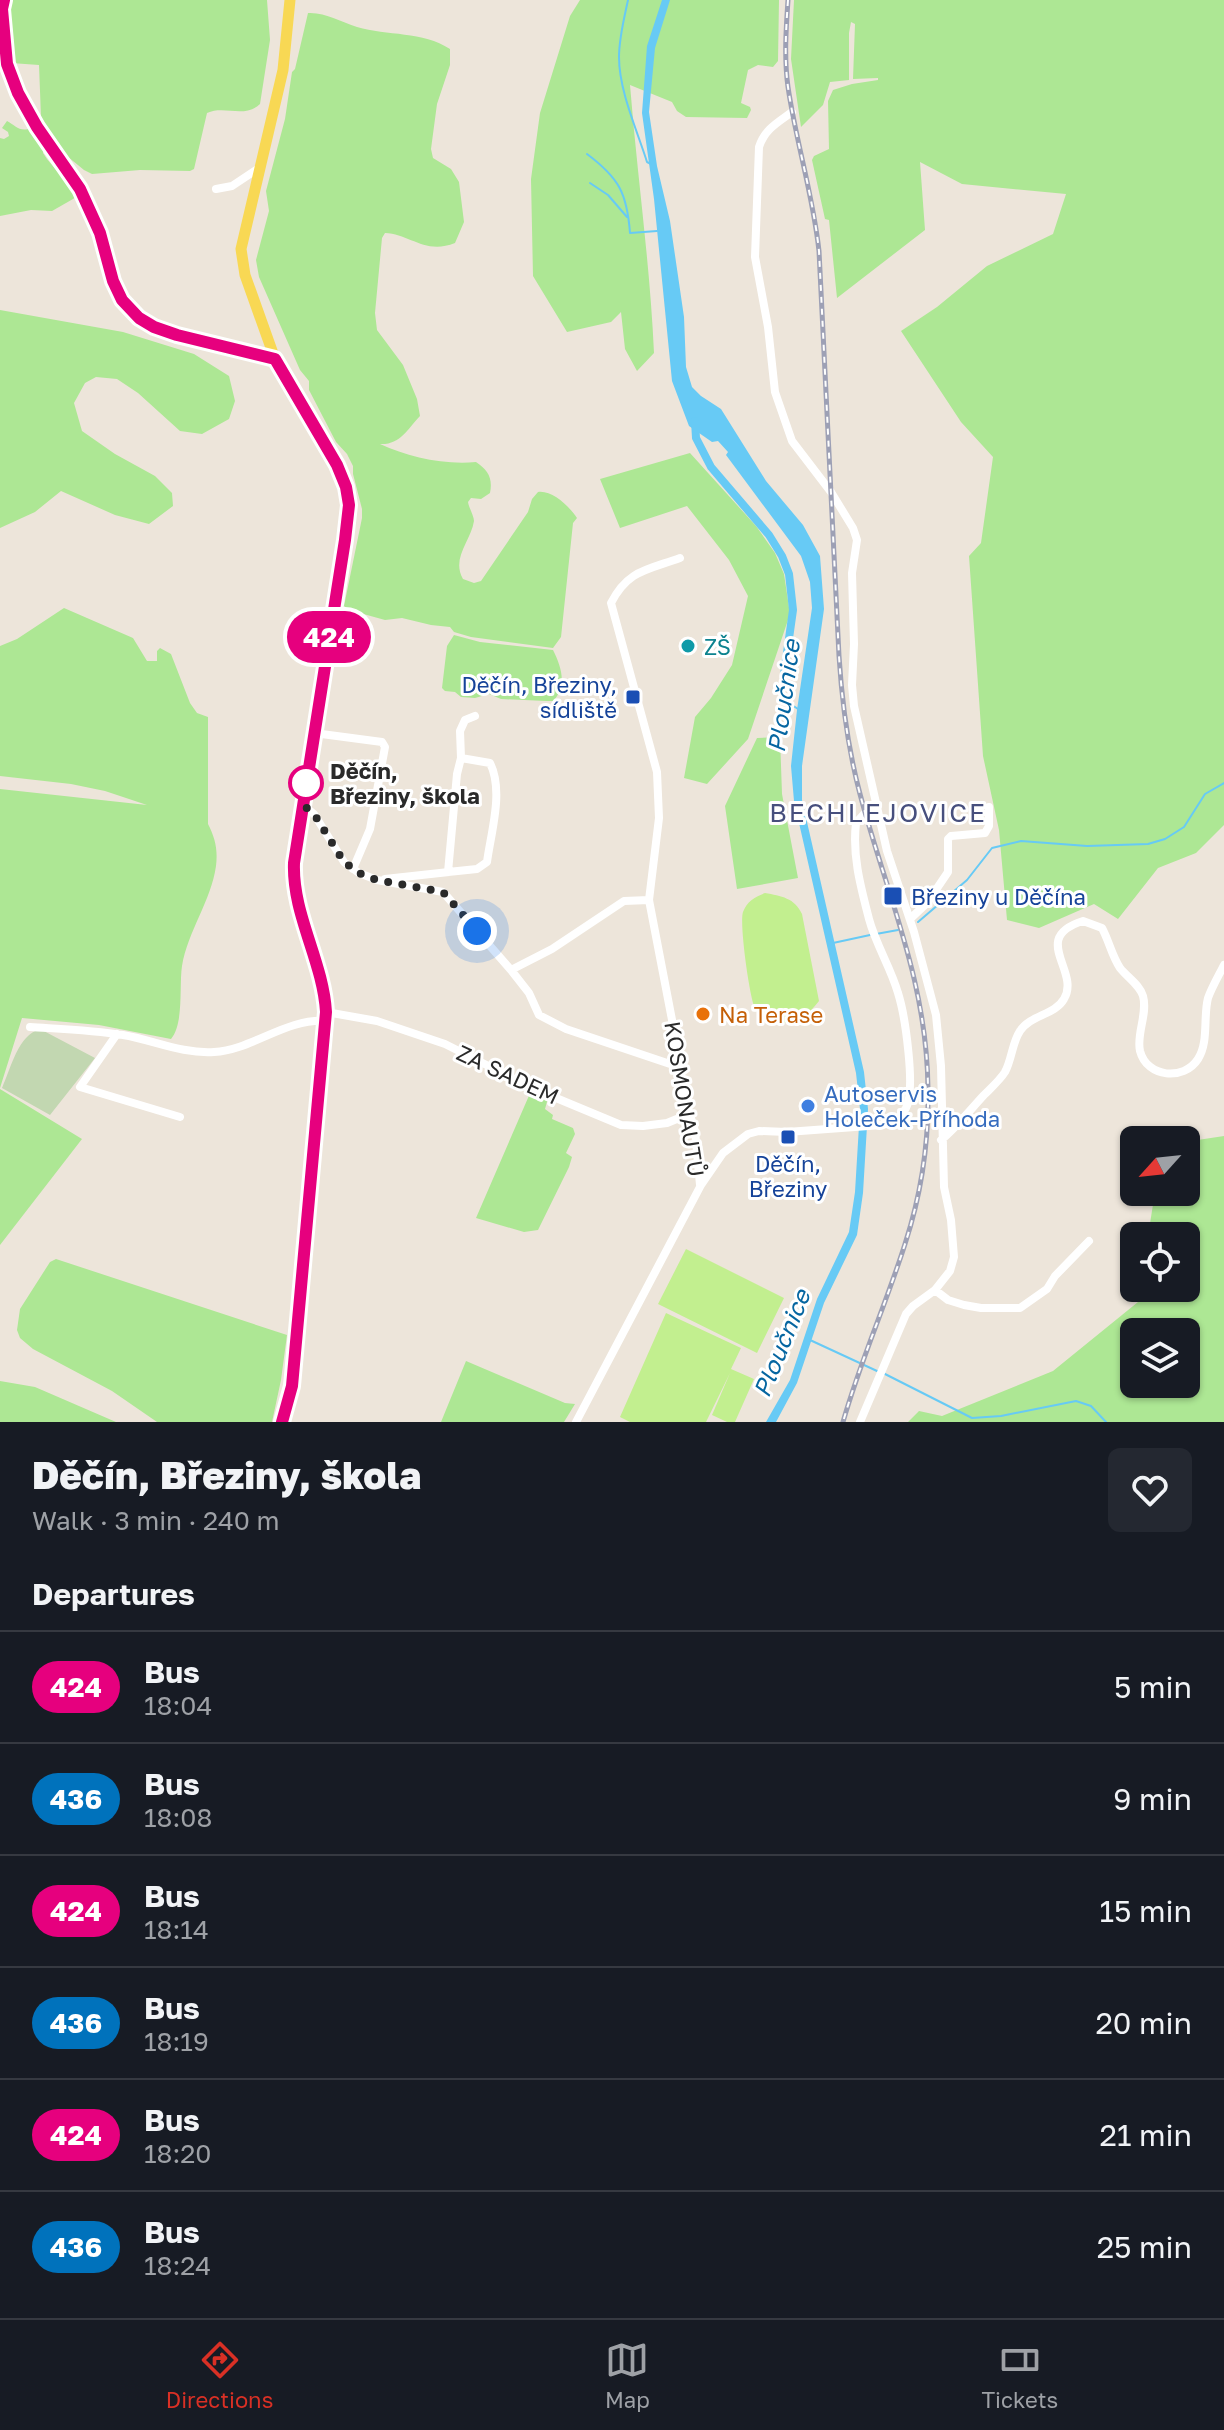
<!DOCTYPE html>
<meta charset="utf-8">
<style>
:root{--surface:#171b24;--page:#242831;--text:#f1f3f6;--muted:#9ea1a6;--line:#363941;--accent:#d93025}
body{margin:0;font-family:"Golos Text",sans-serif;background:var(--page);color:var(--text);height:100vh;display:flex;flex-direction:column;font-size:30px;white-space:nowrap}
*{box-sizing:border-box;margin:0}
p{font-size:26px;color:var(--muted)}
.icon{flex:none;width:44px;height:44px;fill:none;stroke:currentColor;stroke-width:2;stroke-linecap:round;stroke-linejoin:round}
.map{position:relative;height:1422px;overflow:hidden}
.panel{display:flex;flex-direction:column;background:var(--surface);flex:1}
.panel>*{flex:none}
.badge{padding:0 16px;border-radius:26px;font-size:28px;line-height:52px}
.needle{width:52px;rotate:243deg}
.tools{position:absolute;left:1120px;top:1126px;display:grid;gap:16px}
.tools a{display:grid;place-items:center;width:80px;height:80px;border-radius:12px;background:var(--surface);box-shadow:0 2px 6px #0004;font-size:40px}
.you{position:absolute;width:40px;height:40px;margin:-20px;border:6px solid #fff;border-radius:50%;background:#1a73e8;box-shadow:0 0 0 12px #1a73e833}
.map>.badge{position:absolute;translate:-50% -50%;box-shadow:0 0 0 4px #fff}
h2{padding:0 32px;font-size:30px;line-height:72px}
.round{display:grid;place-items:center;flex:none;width:84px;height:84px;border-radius:12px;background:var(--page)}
.headline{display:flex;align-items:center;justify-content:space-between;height:136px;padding:0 32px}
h1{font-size:38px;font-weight:800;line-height:60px}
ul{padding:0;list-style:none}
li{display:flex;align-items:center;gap:24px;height:112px;padding:0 32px;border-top:2px solid var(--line)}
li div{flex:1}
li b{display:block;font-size:30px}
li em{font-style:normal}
li .badge{min-width:88px;font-weight:700;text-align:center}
.tabs{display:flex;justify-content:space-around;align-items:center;height:112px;border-top:2px solid var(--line);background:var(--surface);font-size:22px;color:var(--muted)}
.tabs a{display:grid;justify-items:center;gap:4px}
.tabs .selected{color:var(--accent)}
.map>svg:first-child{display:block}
.green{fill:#ade794;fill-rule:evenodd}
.cemetery{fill:#c2d7b1}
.pitch{fill:#c2ef8f}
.water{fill:#67caf5}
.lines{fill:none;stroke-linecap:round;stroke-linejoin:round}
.stream{stroke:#67caf5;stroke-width:2}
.canal{stroke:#67caf5;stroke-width:8}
.minor{stroke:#fff;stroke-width:8}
.major{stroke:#f8d854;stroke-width:11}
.rail-casing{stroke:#9da0b5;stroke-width:5}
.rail{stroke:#fff;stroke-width:2;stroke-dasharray:6;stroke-linecap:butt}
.line-casing{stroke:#fff;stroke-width:18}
.line{stroke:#e6007e;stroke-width:12}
.walk{stroke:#2a2a2a;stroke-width:8;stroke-dasharray:0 14.4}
.culture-dot{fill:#0f9aa8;stroke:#fff;stroke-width:3}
.transit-dot{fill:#1a4fb4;stroke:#fff;stroke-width:3}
.stop-dot{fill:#fff;stroke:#e6007e;stroke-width:4}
.food-dot{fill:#e8710a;stroke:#fff;stroke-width:3}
.shop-dot{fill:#3f7fe0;stroke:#fff;stroke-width:3}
.labels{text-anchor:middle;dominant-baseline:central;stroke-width:6;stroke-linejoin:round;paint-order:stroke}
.culture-label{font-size:22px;fill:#0d838f;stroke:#fff;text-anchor:start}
.transit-label{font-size:22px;fill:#164399;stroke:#fff;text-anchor:end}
.stop-label{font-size:22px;font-weight:bold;fill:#2a2a2a;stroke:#fff;text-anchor:start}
.food-label{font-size:22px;fill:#c56008;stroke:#fff;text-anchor:start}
.street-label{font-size:22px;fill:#2a2a2a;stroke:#fff}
.shop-label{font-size:22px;fill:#366cbe;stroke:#fff;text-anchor:start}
.water-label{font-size:24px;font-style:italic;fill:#0666a1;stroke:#fff}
.quarter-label{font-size:26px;letter-spacing:2px;fill:#474f7d;stroke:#fff}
</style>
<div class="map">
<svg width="1224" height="1422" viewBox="0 0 1224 1422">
<rect width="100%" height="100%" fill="#ede5da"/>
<path class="green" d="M9 0H267L270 40 260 104C244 119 225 105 207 113L194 169 190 171 140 170 92 174 84 170 62 152 41 117 39 65 11 63 6 15Z
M580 0H779L778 61 773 67 758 65 748 70 741 103 750 107 751 110 747 118 686 117 677 111 672 102 630 85C637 174 650 263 654 353L637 371 625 349 621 312 611 322 567 332 533 276 531 179 540 113 570 16Z
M794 0H1224V825L1196 853 1158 868 1118 919 1094 904 1039 928 1007 920 999 830 983 756 969 556 981 543 993 457 961 422 901 331 937 307 987 266 1053 234 1066 194 962 184 920 162 925 230 837 298 829 220 825 219 812 160 814 156 829 149 828 101 833 90 852 84 878 80V78L853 79 855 24 851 22 849 33V80L830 82 823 105 801 127 791 59Z
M308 13C325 12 341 22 357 27 387 36 423 31 450 49V65L437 104 431 149 433 158 451 169 459 182 464 222 455 243C425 255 410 234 385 233L382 238 375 313 377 330 403 365 417 399 420 416C407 430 400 445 380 444 408 457 443 465 476 462 488 470 493 478 490 493L481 499 471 498 468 502C469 508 474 516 474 521 471 541 451 558 463 579L474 583 481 581 528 512 532 499 538 492C552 490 569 506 577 518L573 523 561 637 553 648 471 637 454 632 450 627 431 625 402 618 385 620 349 610 344 606 362 518V509L353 474V466L347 454 336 442 309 390V381L300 370 259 277 256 260 269 211 266 191 285 119 292 72 295 69Z
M7 121C15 125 20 133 31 128L44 145 43 153 47 159 74 191 76 197 73 199 52 211 31 210 0 216V138L4 139 9 136 8 132 2 128Z
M0 310 123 332 194 354 229 376 235 401 229 419 202 434 180 431 138 393 117 379 96 377 85 383 74 403 82 431 115 454 155 476 172 493 173 506 149 524 115 515 61 491 35 512 0 528Z
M690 453 756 526 775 553 784 574 790 614 748 739 707 784 684 778 695 717 711 698 732 665 748 596 729 560 687 506 620 528 600 479Z
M64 608 133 638 147 661H157V651L160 648 171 654 190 703 197 713 208 717V824C215 838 218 849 216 866 211 901 188 931 182 966 179 986 184 1024 171 1039L99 1025 22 1018 0 1088V789L147 805 105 791 71 784 0 776V646L17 639Z
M454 635 480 642 553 650C561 666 568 686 553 701H546L501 699 489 694 475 698 461 697 455 692 445 691 442 688 447 646Z
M780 737 782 794 798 878 737 889 725 806 757 738Z
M0 1089 82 1139 0 1245Z
M531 1091 548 1098 545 1109 553 1115 552 1119 573 1128 575 1134 566 1153 572 1157 569 1167 538 1230 524 1232 476 1218Z
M1224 1136V1422H908L919 1411 942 1416 1053 1371 1138 1302 1140 1288H1186V1236H1148L1155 1192H1186V1147L1191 1141ZM1134 1332H1186V1384H1134Z
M56 1259 287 1335 281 1380 272 1422H157L112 1391 33 1349 20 1338 17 1330 20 1309 50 1262Z
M466 1361 565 1403 575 1404 564 1422H441Z
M0 1381 35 1387 116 1422H0Z"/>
<path class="cemetery" d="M40 1029 95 1058 50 1115 2 1088C11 1068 18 1035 40 1029Z"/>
<path class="pitch" d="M765 893C781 896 795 898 802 914L819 1001C805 1018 795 1028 772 1020 767 1018 759 1016 756 1011 750 1002 739 923 743 912 747 901 755 897 765 893Z
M686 1249 784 1298 757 1353 658 1304Z
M666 1313 741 1348 731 1369 754 1379 735 1422H727L712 1415 730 1373 706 1422H630L620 1417Z"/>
<path class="water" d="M662 0H670L655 48 649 112 657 166 670 221 684 317 686 367 692 387 701 396 721 409 766 481 803 525 820 556 824 609 802 766V800L864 1072 868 1109 863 1193 857 1235 824 1303 797 1383 776 1422H766L790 1380 817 1299 849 1232 855 1192 860 1109 856 1073 794 801 791 766 797 710 812 608 810 582 801 556 726 455 728 452 718 441 712 442 689 426 672 381 654 199 642 113 647 46Z"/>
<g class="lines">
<path class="stream" d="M628 0C624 19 619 38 619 57 619 91 637 130 647 162L651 164
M587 154C619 178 627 193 630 233L657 231
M590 183 608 195 627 217
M779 692 783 699 798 709
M918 922 967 880 992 848 1021 841 1087 846 1148 844 1165 839 1184 827 1205 794 1224 783
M876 934 898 930
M833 943 870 935
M810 1340 877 1371
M883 1373 972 1418 1001 1416 1076 1401 1091 1406 1106 1422"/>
<path class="canal" d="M695 421 696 438 711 467 769 535 782 556 789 574 793 610 784 674"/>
<path class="minor" d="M4 0 2 9 7 64 18 93 37 127 80 189 100 233 113 281 122 300 139 318 154 327 177 335 275 359
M792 112C777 123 765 129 759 147L755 257 768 327 775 392 792 441 831 492 853 528 857 540 852 573 854 644 852 685 854 706 887 851 914 932 936 1015 941 1066 944 1187 951 1220 954 1257 950 1271 935 1290 913 1306 906 1314 860 1422
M216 189 232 186 259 168
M680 558C647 570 628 570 611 603L657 772 659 818 649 900 673 1025 684 1096 695 1131 700 1185
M314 733 382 742 385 747 370 829 353 869
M461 758 490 763C504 791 491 832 487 862L477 869 448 872 457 774Z
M461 758 460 731 465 720 475 716
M303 805 314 814 344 862 359 873 377 880 443 892 511 970 529 993 539 1015 566 1029 679 1067
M385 879 449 872
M910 919 927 903 948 872V839L951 836 985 833 989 826V807
M511 970 552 949 624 901 649 900
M326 1012 377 1021 445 1044 532 1088 621 1125 643 1126 667 1123 689 1114
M30 1027C61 1029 92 1030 123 1035 153 1040 182 1054 214 1052 252 1050 286 1018 326 1021
M117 1034 80 1087 180 1117
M941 1140C957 1127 970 1110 984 1095 991 1088 1000 1080 1005 1072 1012 1059 1012 1043 1020 1031 1030 1015 1055 1015 1064 999 1081 971 1029 938 1083 921L1102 928C1109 941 1112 956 1120 968 1127 977 1140 985 1143 996 1148 1014 1136 1034 1140 1051 1147 1078 1184 1081 1198 1059 1209 1042 1203 1017 1208 998 1212 987 1219 975 1224 965
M935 1290 948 1300 964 1305 981 1308H1020L1047 1289 1055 1276 1089 1241
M576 1422 701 1185 723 1153 748 1134 759 1131 787 1132 882 1125C892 1123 901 1118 906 1108 916 1089 905 1015 898 993 891 968 876 945 869 919 861 888 852 856 856 823L865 813 877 810"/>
<path class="major" d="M282 1422 292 1386 326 1021C327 966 292 917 294 863L345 540 349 505 346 487 337 465 275 359 245 275 241 249 283 70 290 0"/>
<g class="rail-casing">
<path id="rail" d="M788 0C786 29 784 58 788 87 796 142 813 195 819 251L839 656C842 703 848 749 860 794 887 896 927 980 928 1089 929 1141 921 1195 905 1244 886 1304 860 1362 843 1422"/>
</g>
<use href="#rail" class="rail"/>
</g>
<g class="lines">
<g class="line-casing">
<path id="line" d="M4 0 2 9 7 64 18 93 37 127 80 189 100 233 113 281 122 300 139 318 154 327 177 335 275 359 337 465 346 487 349 505 345 540 294 863C292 914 323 961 326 1012L292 1386 282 1422"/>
</g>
<use href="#line" class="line"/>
<path class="walk" d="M306 783 307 775 303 805 314 814 344 862 359 873 377 880 443 892 477 931"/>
</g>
<circle class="culture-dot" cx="688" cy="646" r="8"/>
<g class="transit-dot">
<rect x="625" y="689" width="16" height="16" rx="4"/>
<rect x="883" y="886" width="20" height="20" rx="4"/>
<rect x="780" y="1129" width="16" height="16" rx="4"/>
</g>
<circle class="stop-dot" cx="306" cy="783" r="16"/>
<circle class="food-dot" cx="703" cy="1014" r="8"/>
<circle class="shop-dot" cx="808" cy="1106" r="8"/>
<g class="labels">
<g class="culture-label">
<text x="704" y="646">ZŠ</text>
</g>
<g class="transit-label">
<text x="617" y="684">Děčín, Březiny,<tspan x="617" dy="25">sídliště</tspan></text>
<text x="911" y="896" text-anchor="start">Březiny u Děčína</text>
<text x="788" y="1163" text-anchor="middle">Děčín,<tspan x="788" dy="25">Březiny</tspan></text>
</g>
<g class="stop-label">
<text x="330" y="770">Děčín,<tspan x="330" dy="25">Březiny, škola</tspan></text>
</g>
<g class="food-label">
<text x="719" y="1014">Na Terase</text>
</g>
<g class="street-label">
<text transform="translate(508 1074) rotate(25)">ZA SADEM</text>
<text transform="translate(685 1099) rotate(81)">KOSMONAUTŮ</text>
</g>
<g class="shop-label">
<text x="824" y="1093">Autoservis<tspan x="824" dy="25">Holeček-Příhoda</tspan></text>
</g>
<g class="water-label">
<text transform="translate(783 696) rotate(-82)">Ploučnice</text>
<text transform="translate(781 1343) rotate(-68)">Ploučnice</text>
</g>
<g class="quarter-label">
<text x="878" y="812">BECHLEJOVICE</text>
</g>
</g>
</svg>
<div class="tools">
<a><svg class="needle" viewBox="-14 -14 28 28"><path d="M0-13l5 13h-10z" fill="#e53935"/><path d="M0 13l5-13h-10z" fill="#9ea1a6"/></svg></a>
<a><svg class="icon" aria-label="locate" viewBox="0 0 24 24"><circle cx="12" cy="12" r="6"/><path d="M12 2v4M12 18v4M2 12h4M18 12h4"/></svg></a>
<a><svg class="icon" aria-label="layers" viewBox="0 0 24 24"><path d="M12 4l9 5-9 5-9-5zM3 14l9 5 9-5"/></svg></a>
</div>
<div class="you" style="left:477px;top:931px"></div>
<b class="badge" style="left:329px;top:637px;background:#e6007e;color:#fff">424</b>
</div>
<section class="panel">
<div class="headline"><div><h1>Děčín, Březiny, škola</h1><p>Walk · 3 min · 240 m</p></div><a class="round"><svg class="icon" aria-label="heart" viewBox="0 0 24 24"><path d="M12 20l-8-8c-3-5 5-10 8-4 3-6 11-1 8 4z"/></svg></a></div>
<h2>Departures</h2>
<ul>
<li><span class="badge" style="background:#e6007e;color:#fff">424</span><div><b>Bus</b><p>18:04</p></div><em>5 min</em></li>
<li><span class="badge" style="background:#0072bc;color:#fff">436</span><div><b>Bus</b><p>18:08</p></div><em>9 min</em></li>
<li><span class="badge" style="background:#e6007e;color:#fff">424</span><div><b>Bus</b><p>18:14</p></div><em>15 min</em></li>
<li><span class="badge" style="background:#0072bc;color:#fff">436</span><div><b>Bus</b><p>18:19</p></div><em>20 min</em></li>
<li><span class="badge" style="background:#e6007e;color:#fff">424</span><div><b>Bus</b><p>18:20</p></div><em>21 min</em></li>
<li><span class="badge" style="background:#0072bc;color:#fff">436</span><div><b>Bus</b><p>18:24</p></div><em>25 min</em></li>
</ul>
</section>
<nav class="tabs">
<a class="selected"><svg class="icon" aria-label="directions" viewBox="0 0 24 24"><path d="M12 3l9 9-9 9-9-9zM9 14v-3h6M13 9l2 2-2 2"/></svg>Directions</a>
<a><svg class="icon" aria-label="map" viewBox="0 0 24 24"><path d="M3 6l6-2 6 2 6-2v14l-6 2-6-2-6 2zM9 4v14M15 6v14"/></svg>Map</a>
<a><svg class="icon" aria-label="tickets" viewBox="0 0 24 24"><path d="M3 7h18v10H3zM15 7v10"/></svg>Tickets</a>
</nav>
